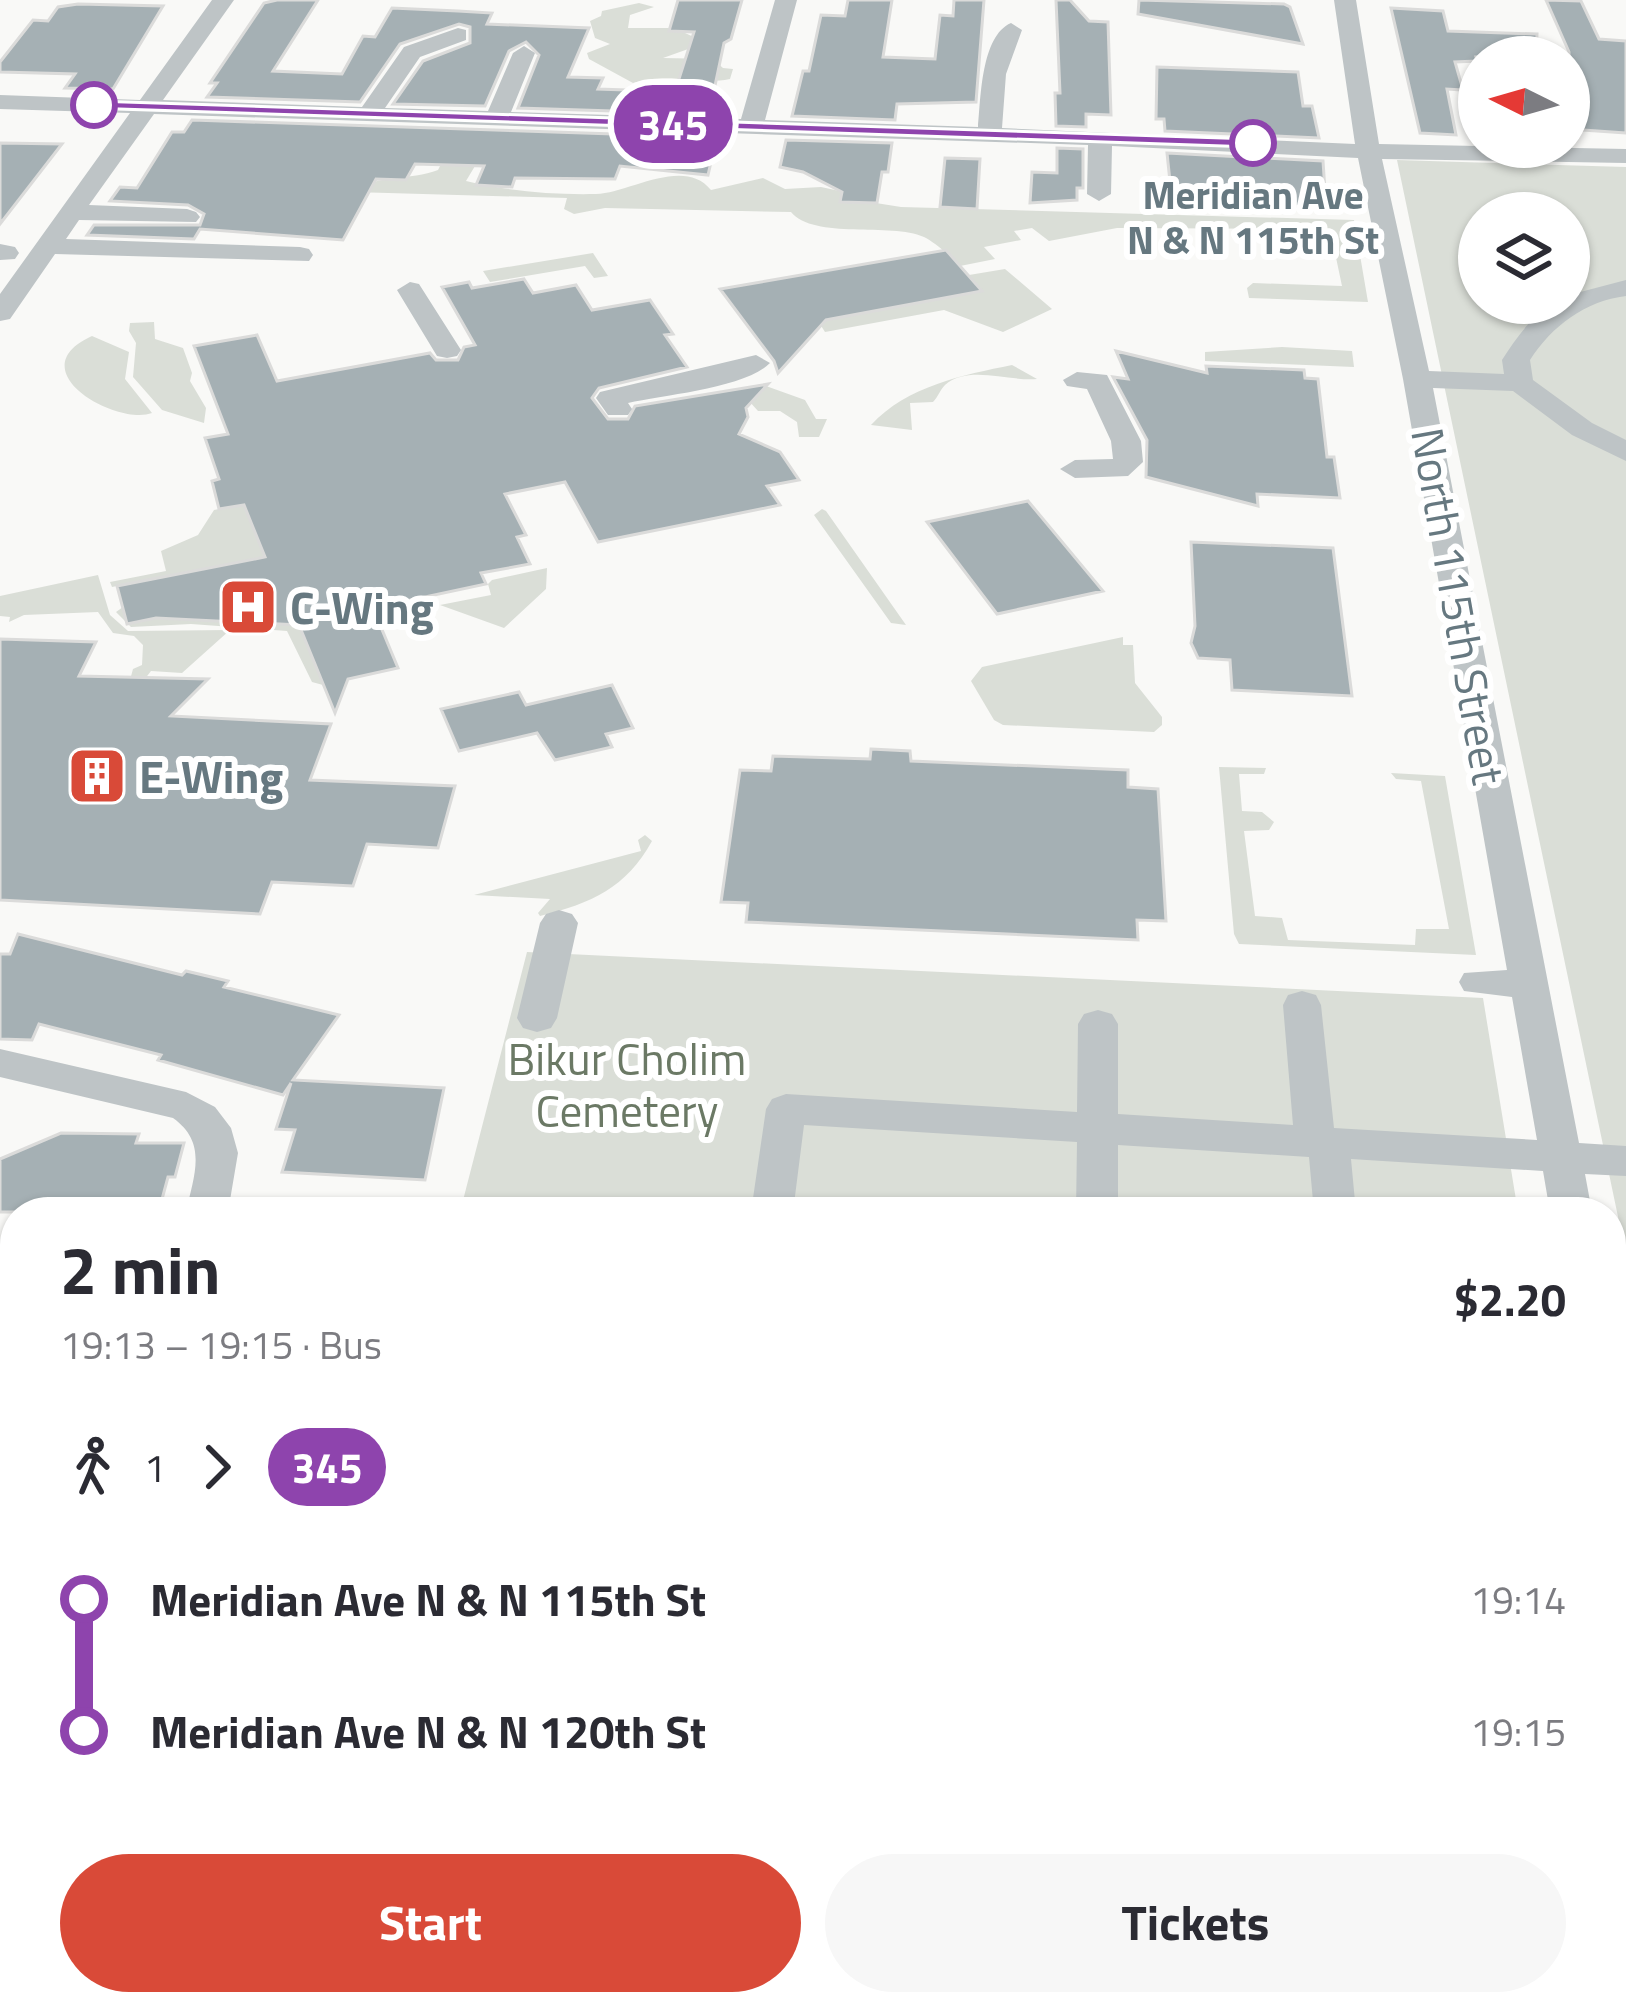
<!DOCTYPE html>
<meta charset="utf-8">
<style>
:root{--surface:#fff;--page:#f7f7f7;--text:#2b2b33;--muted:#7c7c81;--accent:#d94a38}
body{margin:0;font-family:"Titillium Web",sans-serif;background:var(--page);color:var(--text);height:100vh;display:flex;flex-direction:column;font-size:45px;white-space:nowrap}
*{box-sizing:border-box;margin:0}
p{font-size:39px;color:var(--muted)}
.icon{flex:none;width:66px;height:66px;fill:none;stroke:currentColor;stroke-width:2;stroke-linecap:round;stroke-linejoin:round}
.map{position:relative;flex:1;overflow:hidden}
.details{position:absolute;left:0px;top:1197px;width:1626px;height:819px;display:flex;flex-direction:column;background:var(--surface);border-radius:48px 48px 0 0;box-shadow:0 3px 9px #0004}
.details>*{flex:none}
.badge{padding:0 24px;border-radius:39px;font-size:42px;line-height:78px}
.needle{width:78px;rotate:275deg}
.buttons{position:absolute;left:1458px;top:36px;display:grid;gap:24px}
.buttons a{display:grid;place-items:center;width:132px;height:132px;border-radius:50%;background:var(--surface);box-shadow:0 3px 9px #0004;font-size:60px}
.map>.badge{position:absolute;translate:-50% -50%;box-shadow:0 0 0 6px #fff}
.legs{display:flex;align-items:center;gap:18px;height:132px;padding:0 60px;font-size:39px}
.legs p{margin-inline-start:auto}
.summary{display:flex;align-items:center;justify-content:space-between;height:204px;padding:0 60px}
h1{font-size:66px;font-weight:700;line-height:90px}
.primary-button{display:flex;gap:24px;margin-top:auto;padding:24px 60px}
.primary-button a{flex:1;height:138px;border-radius:72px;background:var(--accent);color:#fff;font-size:48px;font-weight:700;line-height:138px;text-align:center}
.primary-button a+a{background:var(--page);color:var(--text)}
ul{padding:0 60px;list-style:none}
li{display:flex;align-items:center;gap:42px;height:132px;font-size:45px}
li i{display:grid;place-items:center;width:18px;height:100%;margin:0 15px;background:currentColor}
li i::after{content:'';width:30px;height:30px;margin:-15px;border:9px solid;border-radius:50%;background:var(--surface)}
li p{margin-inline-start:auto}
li:first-child i{background:linear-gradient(#0000 50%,currentColor 0)}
li:last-child i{background:linear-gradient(currentColor 50%,#0000 0)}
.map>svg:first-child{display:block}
.built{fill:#eaebeb}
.green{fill:#daded7;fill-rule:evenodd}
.building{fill:#a5b0b4;stroke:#dbdbda;stroke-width:3}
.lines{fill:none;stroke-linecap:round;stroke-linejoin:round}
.minor{fill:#bec4c6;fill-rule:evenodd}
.line-1{fill:#8e44ad;stroke:#fff;stroke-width:3}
.stop-1-dot{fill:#fff;stroke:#8e44ad;stroke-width:6}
.labels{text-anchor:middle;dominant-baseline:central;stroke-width:12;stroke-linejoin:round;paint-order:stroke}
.far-stop-label{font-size:39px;font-weight:bold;fill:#667880;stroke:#fff}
.street-label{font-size:45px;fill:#667880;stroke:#fff}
.poi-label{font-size:45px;font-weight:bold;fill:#667880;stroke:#fff;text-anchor:start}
.park-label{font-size:45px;fill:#6b7965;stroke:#fff}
</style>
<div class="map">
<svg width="1626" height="2015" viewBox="0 0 1626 2015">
<rect width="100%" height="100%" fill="#f9f9f7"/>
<path class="built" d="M0 1955 15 1956V2001H589L767 2015H0Z"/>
<path class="green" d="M639 3 654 7 630 15 628 28H674L696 38 691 48 663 58 713 59 723 68 733 69 730 79C696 86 673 71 633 83L589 59 587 53 610 44 595 38 590 21 601 16 602 11Z
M481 156 466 181C507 191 553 195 596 194 629 193 684 156 711 190L763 178 785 189 821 187 849 193 857 200 901 207 1354 220 1368 302 1249 298 1247 288 1253 283 1342 286 1330 229 1117 228 1049 241 1032 228 1014 231 1021 240 984 247 995 259 960 266C953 258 933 241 924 237 891 222 814 240 791 212L605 208 574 214 564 209 567 198 353 192C374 174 411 181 438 170L444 158Z
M1397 160 1626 167V1255ZM1479 213H1569V303H1479Z
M593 253 608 276 594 278 585 266 490 282 483 271Z
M1005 269 1052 309 1003 332 944 310 825 332 818 321 980 291 969 275Z
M154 322 155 339 183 348 192 373 190 381 206 408 204 423 162 410 133 377 136 343 129 331 130 323Z
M92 336 129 352 125 379 152 413C116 426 17 370 92 336Z
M1282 347 1352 351 1354 367 1205 361V352Z
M1012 365 1037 379C1011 382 968 364 945 385 940 390 938 397 933 402L910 403 912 430 871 425C907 386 963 375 1012 365Z
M766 386 805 400 816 419H827L819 437H799L797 422 780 411H758L749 401Z
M244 504 298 550 112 587 110 582 166 571 161 551 198 535 214 510Z
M822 509 826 511 906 625 891 623 814 515Z
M547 568 546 589 504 628 440 605 491 595 488 584 492 580Z
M98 575 110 615 128 631 230 630 182 673 151 671 144 680H130L133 669 142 665 143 645 134 636 113 633 98 612 24 615 9 622 10 617 0 616V596Z
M123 607 156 618 299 625 323 685 312 682 287 631 191 624 131 627 116 612Z
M1123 637V645H1133L1135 683 1162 717V725L1154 732 1003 725 994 720 971 681 982 667Z
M1219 767 1266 768 1264 774H1239L1242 811 1262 812 1274 822 1269 830 1244 831 1255 916 1282 918 1288 940 1415 945 1416 929H1449L1421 781 1396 779 1391 773 1445 776 1476 955 1239 944 1234 934Z
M645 835 652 841C626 888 592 903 540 916L538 913 550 899 474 895 641 851 638 840Z
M527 952 1483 998 1518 1212H460Z"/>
<path class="building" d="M277 0H318L273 71 342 74 363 36 375 37 392 8 458 11 492 13 487 24 589 28 568 77 603 78 598 89 656 91 658 82H678L694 32 669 31 678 0H742L731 39 724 43 709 114 518 108 539 55 526 42 509 51 485 106 393 104 423 61 470 43V27L459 24 400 44 360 102 207 97 217 83H210L264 3Z
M848 0H892L883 57 935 59 940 15 953 16 954 0H984L976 102 897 104 895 120 792 116 803 71H809L821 15 845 16Z
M1056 0H1070L1089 21 1108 22 1111 115 1086 114V127L1056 126 1055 93H1060Z
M1139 0 1284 4 1290 7 1303 44 1138 14Z
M1546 0 1581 1 1599 39 1626 41V133L1569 129V52Z
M78 4 163 6 113 89 65 88 75 74 0 72V62L33 20 48 21 58 7Z
M1391 8 1443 11 1448 31 1537 34 1536 57H1476L1477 61 1455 62 1463 90 1447 89 1456 135 1420 133Z
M1157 67 1298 72 1303 106H1312L1319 138 1165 131 1164 119H1156Z
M192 120 704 137 701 149H714L708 175 620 166 615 179 515 178 512 187 476 185 484 166 415 164 406 180 376 179 343 240 200 229 194 239 87 235 94 225H200L204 214 188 205 110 201 120 187 137 188 172 132H184Z
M786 140 892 143 888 172H882L877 203 840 202 842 192 803 172 780 167Z
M0 143 62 144 0 224Z
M1057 148 1083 149V188H1077V200L1030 203 1032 172 1057 173Z
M1167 153 1323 161 1326 206 1273 207 1271 192H1263V187L1202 185V192L1171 191Z
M945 158 980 159 977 209 940 207Z
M946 250 982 291 826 320 778 373 774 361 720 289Z
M524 279 533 293 576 285 592 310 650 300 673 334 665 335 687 367 599 388 592 398 608 419H628L635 406 768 384 746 408 748 417 739 434 780 452 799 480 767 486 780 505 598 542 565 482 505 494 526 535 517 537 530 564 481 573 486 584 373 608 398 668 348 679 335 713 299 625 156 618 127 624 117 586 265 557 244 505 219 509 212 481 219 479 205 438 228 434 194 346 257 335 277 381 430 353 436 360H458L464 347 475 345 442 287 469 282 472 288Z
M1116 351 1207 373 1206 366 1304 370 1305 378 1318 379 1327 457H1334L1340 498 1257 494 1258 506 1146 477 1147 440 1113 377 1128 379Z
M1028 501 1103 591 997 614 927 522Z
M1191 542 1333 548 1352 696 1232 690 1230 660 1198 658 1191 643 1195 626Z
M0 639 96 642 79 676 208 679 171 716 331 724 310 780 455 786 438 848 367 844 353 886 272 882 260 914 0 900Z
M612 685 633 728 606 734 612 747 555 760 537 733 459 751 441 709 519 692 526 705Z
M871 749 910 751 911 761 1128 770V787L1158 789 1166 921 1137 920 1138 940 746 922 748 903 721 902 740 770 771 771 773 756 870 759Z
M18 934 182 975 186 971 228 981 224 987 339 1015 293 1080 444 1088 425 1180 282 1172 295 1130 276 1129 291 1083 283 1095 158 1060 161 1055 39 1024 32 1040 0 1039V954H10Z
M61 1133 139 1134 136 1143H184L175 1177H168L161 1203H106L104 1212H0V1159Z"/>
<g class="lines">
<path class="minor" d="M212 0H234L163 100 362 107 404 47 458 28 466 30V40L420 57 385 108 488 111 513 53 524 46 535 53 511 112 741 119 775 0H797L765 120 978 127C981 98 981 36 1011 23L1022 30 1006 74 1002 128 1355 144 1334 0H1356L1379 144 1626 149V163L1382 159 1429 371 1504 374 1502 360C1518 336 1538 303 1569 303V295L1626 280V296C1585 301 1552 326 1530 360L1533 380 1592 423 1626 440V461L1572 435 1513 391 1433 388 1579 1143 1626 1146V1176L1585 1174 1592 1212H1550L1543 1171 1351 1159 1356 1212H1314L1309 1157 1118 1145V1212H1076L1077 1142 804 1125 793 1212H751L766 1109 772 1099 786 1094 1077 1112 1078 1024 1084 1014 1098 1010 1112 1014 1118 1024V1114L1293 1125 1283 1005 1288 995 1302 991 1316 995 1321 1005 1334 1128 1537 1140 1512 997 1464 991 1459 982 1464 973 1507 970 1403 379 1358 158 1112 146 1111 194 1099 201 1087 194 1088 145 154 114 89 205 187 209 196 212 200 217 196 222 79 220 66 239 300 247 309 249 313 255 309 261 55 254 10 319 0 321V294L130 113 0 109V95L140 100Z
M0 244 15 247 19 253 15 259 0 260Z
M410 282 419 284 461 350 457 356 447 358 437 356 397 290Z
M756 355 770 363C746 388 664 395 628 403L632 409 628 415H608L596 398 600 392Z
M1077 372 1107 375 1141 441 1143 462 1128 476 1075 478 1060 469 1075 460 1113 459 1111 441 1087 389 1067 386 1063 380Z
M559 910 572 914 578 923 557 1018 551 1028 537 1032 523 1028 517 1018 540 923 546 914Z
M0 1049 186 1092 215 1107 231 1128 238 1153 228 1212H186C194 1175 208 1143 173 1118L0 1077Z
M1611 1414 1626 1419V1535L1611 1530Z
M15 1497V1538L0 1543V1502Z
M15 1822V1921L0 1927V1828Z
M1611 1991 1620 1995 1626 2015H1384L1378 2001H1611Z
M883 2001H939L938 2015H882Z"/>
</g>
<path class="line-1" d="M94 101 1253 139 1260 143 1253 147 89 108Z"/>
<defs>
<g id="hospital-square" transform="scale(3)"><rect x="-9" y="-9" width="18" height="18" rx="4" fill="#d94a38" stroke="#fff"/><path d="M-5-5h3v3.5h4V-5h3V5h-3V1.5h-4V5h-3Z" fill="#fff"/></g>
<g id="building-square" transform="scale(3)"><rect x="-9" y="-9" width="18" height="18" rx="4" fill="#d94a38" stroke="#fff"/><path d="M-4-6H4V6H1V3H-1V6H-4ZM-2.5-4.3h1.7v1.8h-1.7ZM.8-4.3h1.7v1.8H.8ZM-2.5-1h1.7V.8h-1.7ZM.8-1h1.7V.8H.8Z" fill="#fff"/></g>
</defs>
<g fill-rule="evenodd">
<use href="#hospital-square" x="248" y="607"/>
<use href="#building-square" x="97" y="776"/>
</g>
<g class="stop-1-dot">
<circle cx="94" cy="105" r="21"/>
<circle cx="1253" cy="143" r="21"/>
</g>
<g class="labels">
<g class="far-stop-label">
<text x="1253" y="194">Meridian Ave<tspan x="1253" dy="45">N &amp; N 115th St</tspan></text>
</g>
<g class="street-label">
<text transform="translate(1459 606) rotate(80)">North 115th Street</text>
</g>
<g class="poi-label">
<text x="290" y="607">C-Wing</text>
<text x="139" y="776">E-Wing</text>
</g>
<g class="park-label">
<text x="627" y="1058">Bikur Cholim<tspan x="627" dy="52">Cemetery</tspan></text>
</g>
</g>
</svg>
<div class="buttons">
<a><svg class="needle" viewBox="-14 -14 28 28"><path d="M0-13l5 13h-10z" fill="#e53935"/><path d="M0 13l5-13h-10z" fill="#7c7c81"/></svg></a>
<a><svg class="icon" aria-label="layers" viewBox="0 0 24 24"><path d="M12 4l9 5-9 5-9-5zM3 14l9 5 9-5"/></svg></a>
</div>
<b class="badge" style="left:673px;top:124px;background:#8e44ad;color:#fff">345</b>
<section class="details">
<div class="summary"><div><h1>2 min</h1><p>19:13 – 19:15 · Bus</p></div><b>$2.20</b></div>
<div class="legs"><svg class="icon" aria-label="walk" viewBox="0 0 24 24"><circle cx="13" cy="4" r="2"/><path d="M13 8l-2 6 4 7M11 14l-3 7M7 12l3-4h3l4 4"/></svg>1<svg class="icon" aria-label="forward" viewBox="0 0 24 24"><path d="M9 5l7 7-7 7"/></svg><b class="badge" style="background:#8e44ad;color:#fff">345</b></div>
<ul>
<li><i style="color:#8e44ad"></i><b>Meridian Ave N &amp; N 115th St</b><p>19:14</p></li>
<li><i style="color:#8e44ad"></i><b>Meridian Ave N &amp; N 120th St</b><p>19:15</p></li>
</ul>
<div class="primary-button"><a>Start</a><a>Tickets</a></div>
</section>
</div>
